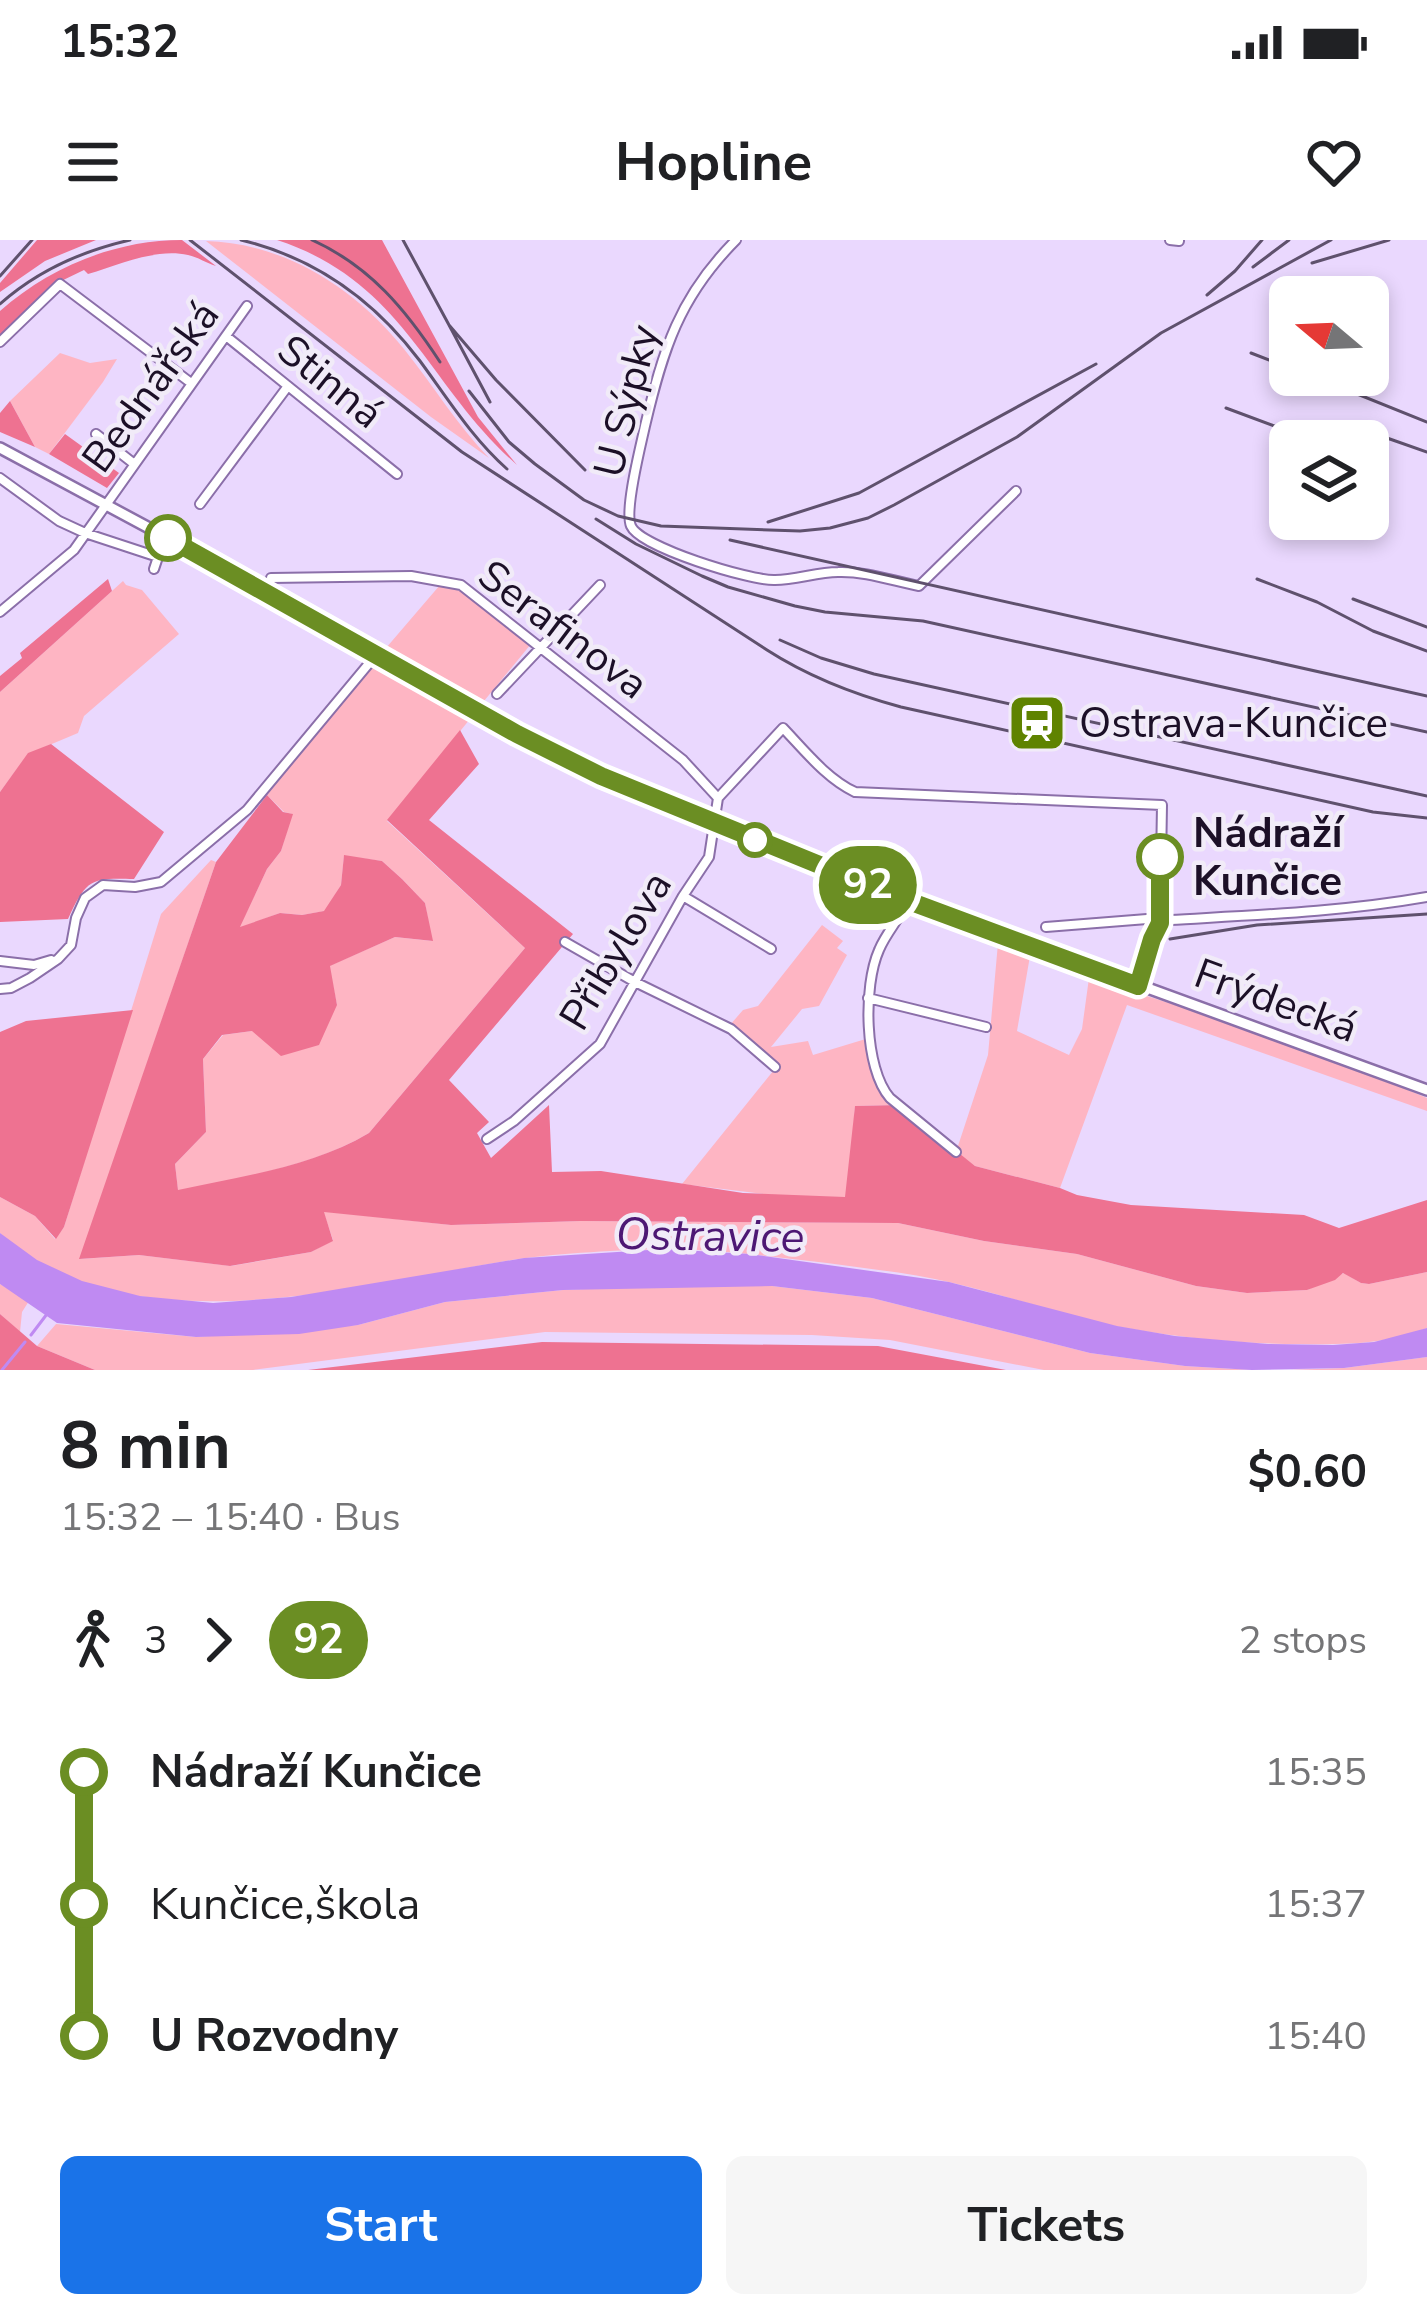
<!DOCTYPE html>
<meta charset="utf-8">
<style>
:root{--surface:#fff;--page:#f6f6f6;--text:#202124;--muted:#757577;--accent:#1a73e8}
body{margin:0;font-family:"Nunito Sans",sans-serif;background:var(--page);color:var(--text);height:100vh;display:flex;flex-direction:column;font-size:45px;white-space:nowrap}
*{box-sizing:border-box;margin:0}
p{font-size:39px;color:var(--muted)}
.icon{flex:none;width:66px;height:66px;fill:none;stroke:currentColor;stroke-width:2;stroke-linecap:round;stroke-linejoin:round}
.map{position:relative;height:1130px;overflow:hidden}
.drawer{display:flex;flex-direction:column;background:var(--surface);flex:1}
.drawer>*{flex:none}
.badge{padding:0 24px;border-radius:39px;font-size:42px;line-height:78px}
.needle{width:78px;rotate:289deg}
.controls{position:absolute;left:1269px;top:36px;display:grid;gap:24px}
.controls a{display:grid;place-items:center;width:120px;height:120px;border-radius:18px;background:var(--surface);box-shadow:0 6px 18px #0003;font-size:60px}
.map>.badge{position:absolute;translate:-50% -50%;box-shadow:0 0 0 6px #fff}
.legs{display:flex;align-items:center;gap:18px;height:132px;padding:0 60px;font-size:39px}
.legs p{margin-inline-start:auto}
.overview{display:flex;align-items:center;justify-content:space-between;height:204px;padding:0 60px}
h1{font-size:66px;font-weight:700;line-height:90px}
.action{display:flex;gap:24px;margin-top:auto;padding:24px 60px}
.action a{flex:1;height:138px;border-radius:18px;background:var(--accent);color:#fff;font-size:48px;font-weight:700;line-height:138px;text-align:center}
.action a+a{background:var(--page);color:var(--text)}
ul{padding:0 60px;list-style:none}
li{display:flex;align-items:center;gap:42px;height:132px;font-size:45px}
li i{display:grid;place-items:center;width:18px;height:100%;margin:0 15px;background:currentColor}
li i::after{content:'';width:30px;height:30px;margin:-15px;border:9px solid;border-radius:50%;background:var(--surface)}
li p{margin-inline-start:auto}
li:first-child i{background:linear-gradient(#0000 50%,currentColor 0)}
li:last-child i{background:linear-gradient(currentColor 50%,#0000 0)}
.status{display:flex;justify-content:space-between;align-items:center;height:84px;padding:0 60px;background:var(--surface);direction:ltr}
.status svg{height:33px;fill:currentColor}
header{display:flex;justify-content:space-between;align-items:center;height:156px;padding:0 60px;background:var(--surface);font-size:54px;font-weight:700}
.map>svg:first-child{display:block}
.green{fill:#feb5c3}
.forest{fill:#ee7291}
.water{fill:#bf8af2}
.lines{fill:none;stroke-linecap:round;stroke-linejoin:round}
.stream{stroke:#bf8af2;stroke-width:3}
.minor-casing{stroke:#8b6fa9;stroke-width:12}
.secondary-casing{stroke:#8b6fa9;stroke-width:14}
.minor{stroke:#fff;stroke-width:8}
.secondary{stroke:#fff;stroke-width:9}
.rail{stroke:#5f516d;stroke-width:3}
.line-1-casing{stroke:#fff;stroke-width:27}
.line-1{stroke:#6b8e23;stroke-width:18}
.stop-1-dot{fill:#fff;stroke:#6b8e23;stroke-width:6}
.labels{text-anchor:middle;dominant-baseline:central;stroke-width:9;stroke-linejoin:round;paint-order:stroke}
.street-label{font-size:42px;fill:#1c1027;stroke:#f1ebf8}
.poi-label{font-size:42px;fill:#1c1027;stroke:#f1ebf8;text-anchor:start}
.stop-label{font-size:42px;font-weight:bold;fill:#1c1027;stroke:#f1ebf8;text-anchor:start}
.water-label{font-size:45px;font-style:italic;fill:#4d1874;stroke:#f1ebf8}
</style>
<div class="status"><b>15:32</b><svg viewBox="0 0 49 12"><path d="M0 12V9h3v3zM5 12V6h3v6zM10 12V3h3v9zM15 12V0h3v12zM26 1h20v11H26zM47 4h2v5h-2z"/></svg></div>
<header><svg class="icon" aria-label="menu" viewBox="0 0 24 24"><path d="M4 6h16M4 12h16M4 18h16"/></svg>Hopline<svg class="icon" aria-label="heart" viewBox="0 0 24 24"><path d="M12 20l-8-8c-3-5 5-10 8-4 3-6 11-1 8 4z"/></svg></header>
<div class="map">
<svg width="1427" height="1130" viewBox="0 0 1427 1130">
<rect width="100%" height="100%" fill="#ead8fe"/>
<path class="green" d="M206 1C285 3 356 49 404 109 433 145 457 185 489 218L431 177Z
M60 113 90 123 117 119 103 142 49 214 35 207 10 161Z
M123 341 126 345 142 350 179 394 84 476 78 493 28 514 0 552V452Z
M440 345 467 353 531 404 484 461 386 408Z
M372 424 470 479 387 581 525 708 369 893C312 927 242 937 178 951L175 924 206 892 203 819 223 795 252 791 337 765 329 726 395 697 432 701 425 663 402 639 382 621 344 616 341 645 325 671 302 675 280 673 239 688 267 629 281 611 292 574 284 572 267 555Z
M211 620 216 622 80 1019 139 1015 231 1026 311 1012 333 1000 323 971 451 985 581 981 898 983 984 1001 1077 1014 1196 1046 1247 1053 1307 1050 1344 1033 1361 1043 1369 1044 1427 1032V1088C1387 1104 1344 1105 1301 1104 1241 1104 1180 1098 1120 1087 1064 1076 1009 1056 953 1043 912 1033 869 1029 827 1023 773 1017 718 1009 664 1009 620 1010 561 1013 518 1019 367 1043 127 1113 0 993V957L35 976 55 999 64 987 161 674Z
M822 685 843 701 837 708 847 715 819 766 802 769 771 807 808 801 813 815 869 798C871 833 869 843 899 865L855 866 848 964 682 944 778 825 730 785 743 770 758 766Z
M998 703 1030 716 1017 791 1069 815 1082 789 1089 738 1129 753 1131 751C1231 782 1331 817 1427 858V871L1127 765 1060 948 975 926 956 912 988 815Z
M0 1044 29 1061 22 1072 20 1092 0 1074Z
M653 1046H772L872 1058 1090 1113 1185 1126 1252 1130H1044L890 1100 812 1095 545 1092 253 1130H95L37 1106 56 1084 196 1097 358 1085 445 1062 563 1050Z
M1427 1117V1130H1290L1344 1128Z"/>
<path class="forest" d="M37 0H96L45 21 0 52V43Z
M182 0 216 26C206 23 198 17 188 15 155 8 119 25 88 34L84 30 55 44 0 97V71C50 27 115 0 182 0Z
M277 0H382L478 177 517 225C427 146 405 42 277 0Z
M10 161 35 207 0 192V173Z
M65 194 119 233 107 248 49 214Z
M108 339 112 351 0 452V436L22 418 20 413Z
M460 490 479 524 429 580 573 694 449 840 489 882 477 893 491 918 549 865 552 932 601 931 743 953 845 957 855 866 899 865 975 926 1060 948 1077 955 1131 965 1304 975 1339 988 1427 960V1032L1369 1044 1361 1043 1343 1033 1335 1040 1307 1050 1247 1053 1196 1046 1077 1014 984 1001 898 983 581 981 451 985 324 972 333 1001 311 1012 230 1026 139 1015 79 1019 216 622 267 555 283 572 293 574 281 611 267 629 240 687 280 673 302 675 324 671 341 645 344 615 382 621 402 639 425 663 433 701 395 697 330 726 337 765 319 805 281 816 252 791 222 795 203 819 206 892 175 924 178 950C242 936 312 927 369 893L525 708 387 580Z
M51 504 164 592 134 639C91 638 87 638 68 679L0 682V552L28 513Z
M133 770 64 987 56 999 35 976 0 957V792L26 781Z
M0 1074 37 1106 95 1130H0Z
M542 1102 878 1106 1006 1130H308Z"/>
<path class="water" d="M0 993 37 1020 82 1041 140 1056 213 1063 291 1057 524 1018 664 1009 750 1014 949 1042 1117 1086 1175 1096 1268 1104 1333 1105 1374 1102 1427 1088V1117L1344 1128 1252 1130 1185 1126 1090 1113 872 1058 772 1046 563 1050 445 1062 358 1085 299 1094 196 1097 57 1083 0 1044Z"/>
<g class="lines">
<path class="stream" d="M31 1095 47 1074
M2 1130 25 1102"/>
<g class="minor-casing">
<path id="minor" d="M736 0C679 57 663 110 645 186 641 205 624 270 631 286 640 307 750 341 775 340 796 340 817 332 838 332 865 331 893 341 919 346L1016 251
M1170 0 1179 1
M226 96 397 234
M0 102 60 44 191 143
M96 194 133 223
M0 238 59 281 85 293 158 317 154 329
M200 264 288 146
M271 338 411 336 461 345 683 520 718 558
M0 372 74 310 247 66
M497 454 600 345
M683 656 771 709
M908 661C900 678 886 693 879 710 863 746 864 828 890 858L956 912
M1046 687 1147 679 1160 683 1170 680C1256 675 1342 672 1427 657
M565 702 635 742 731 789 775 827
M0 721 34 725 51 720
M0 749 11 748 30 738 58 719 71 705 76 678 85 658 103 645 135 647 161 642 247 570 376 415
M868 758 986 787
M487 899 514 881 600 804 683 656 709 617 718 558 783 488C805 511 827 539 855 552L1162 565 1160 683 1152 699 1139 745"/>
</g>
<g class="secondary-casing">
<path id="secondary" d="M0 208 233 333 516 494 601 536 898 657 1427 850"/>
</g>
<use href="#minor" class="minor"/>
<use href="#secondary" class="secondary"/>
<path class="rail" d="M190 0 462 212 767 410C809 437 853 454 901 467L1373 572 1427 578
M241 0C316 18 374 60 420 121 448 159 472 198 507 229
M312 0C370 26 406 70 440 122
M403 0 449 85 496 140 585 230
M1312 23 1389 0
M1253 27 1289 0
M0 36 32 0
M1207 55 1235 31 1262 0
M0 64C37 31 82 11 130 0
M449 85 490 162
M1251 113 1290 128
M1310 135 1427 182
M469 151 509 202 535 224 584 260 618 276 661 286 800 291 830 288 868 278 894 265 1017 197 1161 93 1331 0
M1226 168 1312 200 1387 198 1427 212
M596 279 636 304 702 336 728 347 795 366 825 372 923 381 1427 492
M768 282 859 253 1096 124
M730 300 1427 456
M1257 339 1317 362 1373 391 1427 411
M1353 359 1427 387
M780 400 821 418 874 434 1427 556
M1170 699 1257 685 1427 674"/>
</g>
<g class="lines">
<g class="line-1-casing">
<path id="line-1" d="M168 298 517 494 601 536 898 657 1138 746 1152 699 1160 683V617"/>
</g>
<use href="#line-1" class="line-1"/>
</g>
<defs>
<g id="station-square" transform="scale(3)"><rect x="-9" y="-9" width="18" height="18" rx="4" fill="#5f8300" stroke="#f1ebf8"/><path d="M-3-6H3Q5-6 5-4V2Q5 4 3 4L4.5 6H3L1.5 4h-3L-3 6H-4.5L-3 4Q-5 4-5 2V-4Q-5-6-3-6ZM-3.5-4v3h7v-3ZM-3.5 1v1.5H-2V1ZM2 1v1.5H3.5V1Z" fill="#fff"/></g>
</defs>
<g fill-rule="evenodd">
<use href="#station-square" x="1037" y="483"/>
</g>
<g class="stop-1-dot">
<circle cx="168" cy="298" r="21"/>
<circle cx="755" cy="600" r="15"/>
<circle cx="1160" cy="617" r="21"/>
</g>
<g class="labels">
<g class="street-label">
<text transform="translate(330 142) rotate(39)">Stinná</text>
<text transform="translate(151 147) rotate(-54)">Bednářská</text>
<text transform="translate(627 161) rotate(-76)">U Sýpky</text>
<text transform="translate(563 390) rotate(37)">Serafinova</text>
<text transform="translate(616 711) rotate(-59)">Přibylova</text>
<text transform="translate(1276 761) rotate(20)">Frýdecká</text>
</g>
<g class="poi-label">
<text x="1079" y="483">Ostrava-Kunčice</text>
</g>
<g class="stop-label">
<text x="1193" y="593">Nádraží<tspan x="1193" dy="48">Kunčice</tspan></text>
</g>
<g class="water-label">
<text transform="translate(710 996) rotate(1)">Ostravice</text>
</g>
</g>
</svg>
<div class="controls">
<a><svg class="needle" viewBox="-14 -14 28 28"><path d="M0-13l5 13h-10z" fill="#e53935"/><path d="M0 13l5-13h-10z" fill="#757577"/></svg></a>
<a><svg class="icon" aria-label="layers" viewBox="0 0 24 24"><path d="M12 4l9 5-9 5-9-5zM3 14l9 5 9-5"/></svg></a>
</div>
<b class="badge" style="left:868px;top:645px;background:#6b8e23;color:#fff">92</b>
</div>
<section class="drawer">
<div class="overview"><div><h1>8 min</h1><p>15:32 – 15:40 · Bus</p></div><b>$0.60</b></div>
<div class="legs"><svg class="icon" aria-label="walk" viewBox="0 0 24 24"><circle cx="13" cy="4" r="2"/><path d="M13 8l-2 6 4 7M11 14l-3 7M7 12l3-4h3l4 4"/></svg>3<svg class="icon" aria-label="forward" viewBox="0 0 24 24"><path d="M9 5l7 7-7 7"/></svg><b class="badge" style="background:#6b8e23;color:#fff">92</b><p>2 stops</p></div>
<ul>
<li><i style="color:#6b8e23"></i><b>Nádraží Kunčice</b><p>15:35</p></li>
<li><i style="color:#6b8e23"></i><span>Kunčice,škola</span><p>15:37</p></li>
<li><i style="color:#6b8e23"></i><b>U Rozvodny</b><p>15:40</p></li>
</ul>
<div class="action"><a>Start</a><a>Tickets</a></div>
</section>
